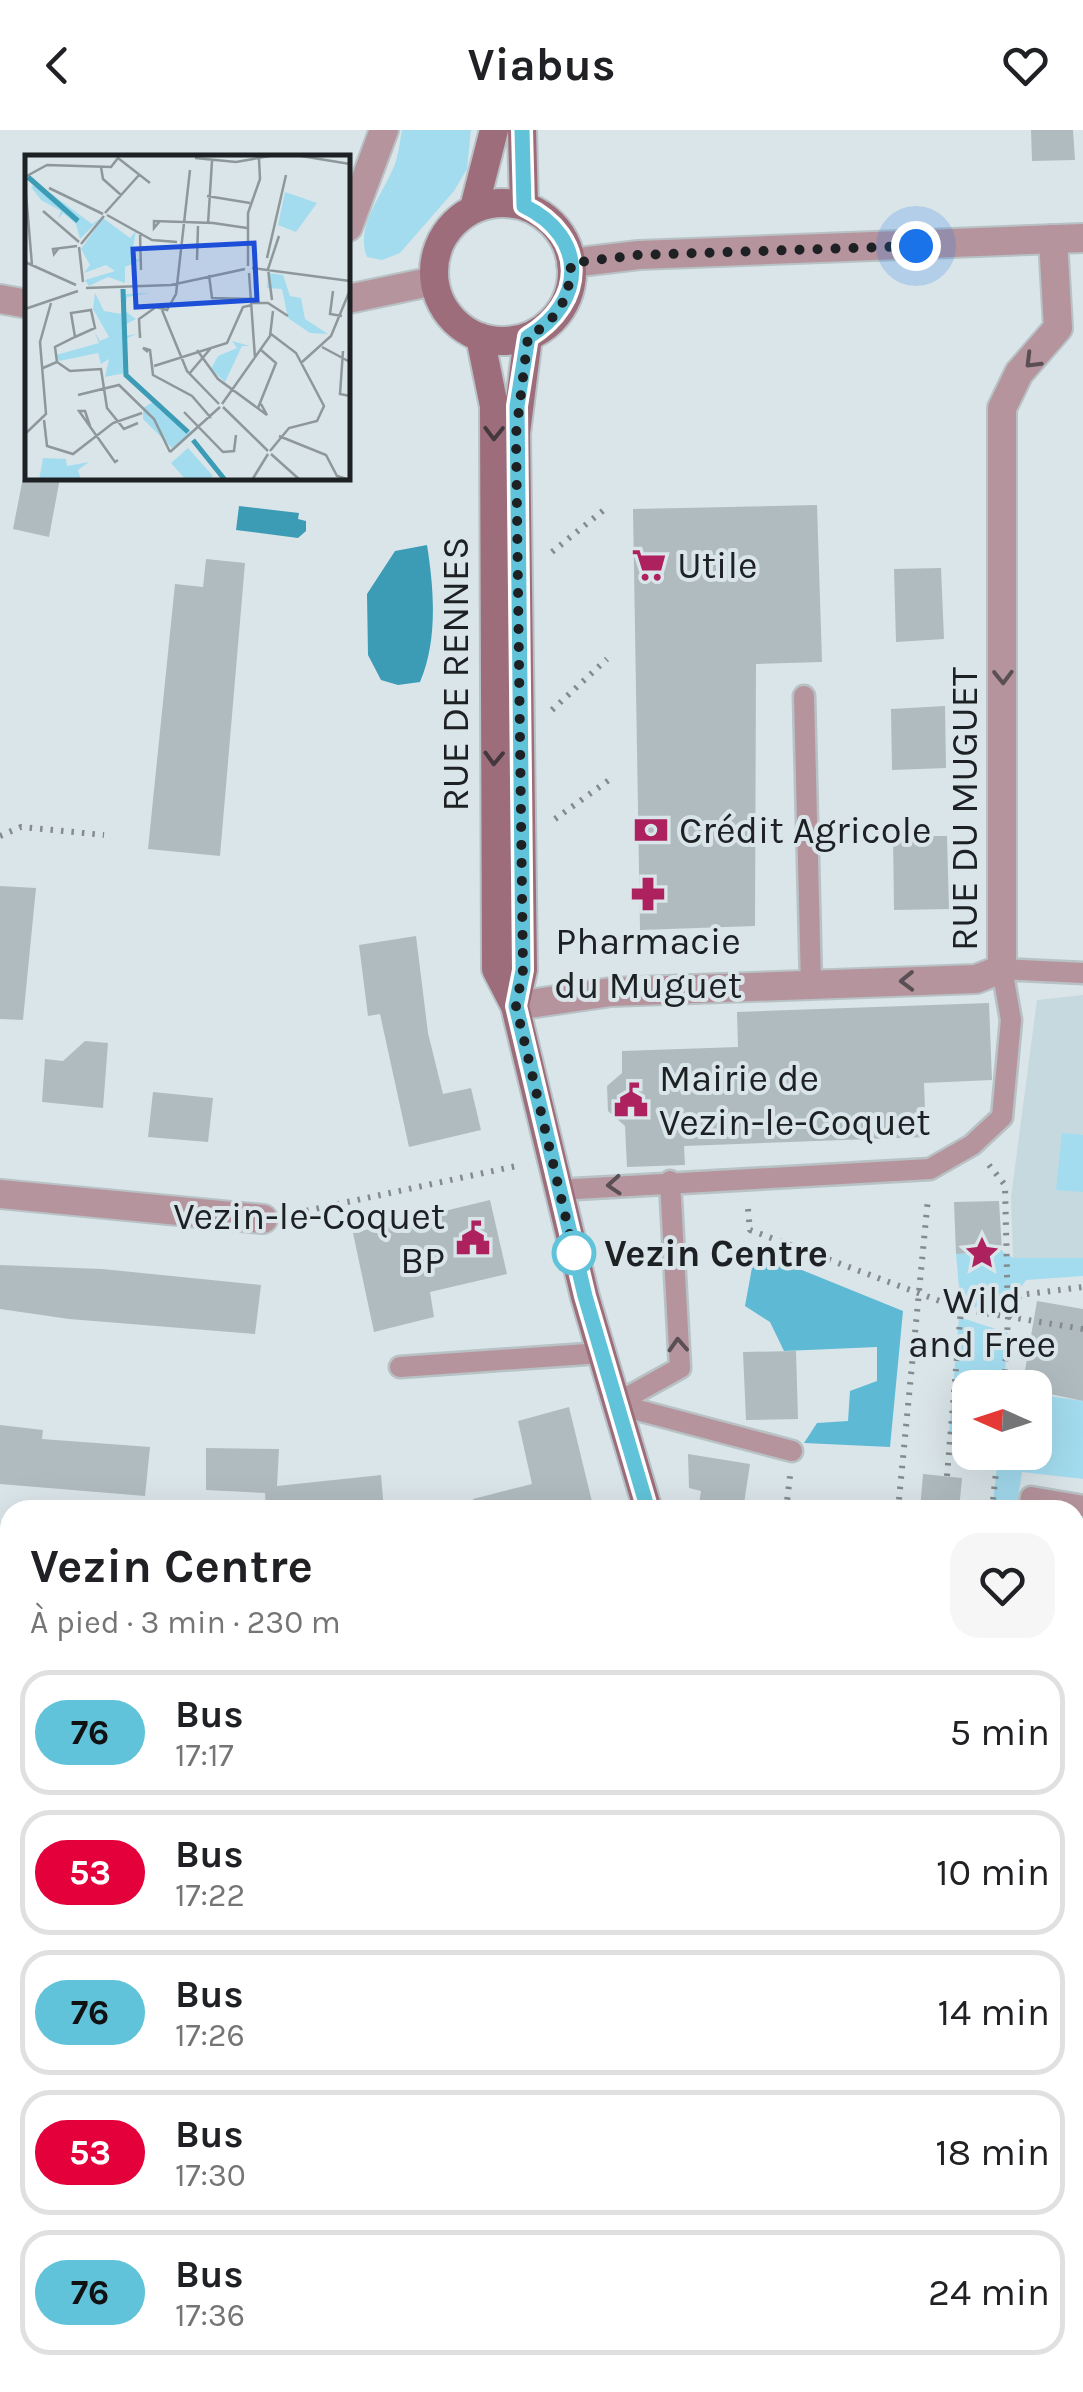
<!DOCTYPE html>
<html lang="fr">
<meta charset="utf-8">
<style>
:root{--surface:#fff;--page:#f6f6f6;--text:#202124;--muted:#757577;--line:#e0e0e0}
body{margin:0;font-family:Karla,sans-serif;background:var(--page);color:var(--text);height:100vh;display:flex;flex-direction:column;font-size:38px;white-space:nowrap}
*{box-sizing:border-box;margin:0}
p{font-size:32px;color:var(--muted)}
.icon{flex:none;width:55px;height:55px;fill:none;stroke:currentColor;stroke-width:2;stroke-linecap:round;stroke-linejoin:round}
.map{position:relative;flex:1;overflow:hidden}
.sheet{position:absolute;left:0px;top:1370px;width:1085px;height:892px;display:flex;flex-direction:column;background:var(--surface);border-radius:30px 30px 0 0;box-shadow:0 10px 40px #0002}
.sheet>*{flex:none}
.badge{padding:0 20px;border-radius:32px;font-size:35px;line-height:65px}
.needle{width:65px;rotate:273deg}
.fabs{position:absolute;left:952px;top:1240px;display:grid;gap:20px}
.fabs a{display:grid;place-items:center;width:100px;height:100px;border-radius:20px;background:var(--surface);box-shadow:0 10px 40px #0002;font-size:50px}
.you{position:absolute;width:50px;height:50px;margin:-25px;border:8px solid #fff;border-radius:50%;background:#1a73e8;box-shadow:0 0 0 15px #1a73e833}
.map>.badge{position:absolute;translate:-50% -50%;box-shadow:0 0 0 5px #fff}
.round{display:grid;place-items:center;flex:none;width:105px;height:105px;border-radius:30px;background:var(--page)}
.summary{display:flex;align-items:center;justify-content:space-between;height:170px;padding:0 30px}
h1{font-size:48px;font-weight:700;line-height:75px}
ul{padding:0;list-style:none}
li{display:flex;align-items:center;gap:30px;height:125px;margin:0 20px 15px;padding:0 10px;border:5px solid var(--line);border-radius:30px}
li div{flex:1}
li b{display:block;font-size:38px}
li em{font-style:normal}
li .badge{min-width:110px;font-weight:700;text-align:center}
header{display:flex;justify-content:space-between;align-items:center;height:130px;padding:0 30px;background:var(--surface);font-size:45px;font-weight:700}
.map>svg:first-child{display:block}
.built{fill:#c6d9df}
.green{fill:#a3dcef}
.forest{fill:#5db9d4}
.water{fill:#3c9bb5}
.building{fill:#b0bbbf}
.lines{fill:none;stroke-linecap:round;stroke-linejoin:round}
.service-casing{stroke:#b8c2c5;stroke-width:25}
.minor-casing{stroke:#b8c2c5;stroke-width:32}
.tertiary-casing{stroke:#b8c2c5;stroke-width:32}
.secondary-casing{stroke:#b8c2c5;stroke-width:32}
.path{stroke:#848b8f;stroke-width:6;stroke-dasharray:2.5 8;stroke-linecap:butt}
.service{stroke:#b6949d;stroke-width:20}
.minor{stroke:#b6949d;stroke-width:28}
.tertiary{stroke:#b6949d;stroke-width:28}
.secondary{stroke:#9e6d7c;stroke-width:28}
.oneway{stroke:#5a4f54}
.oneway2{stroke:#44383e}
.line-casing{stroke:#fff;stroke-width:22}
.line{stroke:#61c3d9;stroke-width:15}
.walk{stroke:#1d2123;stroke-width:10;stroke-dasharray:0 18}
.stop-dot{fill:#fff;stroke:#61c3d9;stroke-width:5}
.labels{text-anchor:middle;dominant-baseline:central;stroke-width:8;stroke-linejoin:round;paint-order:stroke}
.poi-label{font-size:38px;fill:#1d2123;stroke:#dae5e9;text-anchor:start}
.street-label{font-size:38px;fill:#1d2123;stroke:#dae5e9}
.stop-label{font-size:38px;font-weight:bold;fill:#1d2123;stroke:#dae5e9;text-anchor:start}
.inset-river{fill:none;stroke:#3c9bb5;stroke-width:5}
.inset-road{fill:none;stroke:#8e979a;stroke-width:2.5}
.view{fill:#1d4ed8;fill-opacity:0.15;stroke:#1d4ed8;stroke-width:5}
.inset-edge{fill:none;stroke:#1d2123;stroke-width:5}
</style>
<header><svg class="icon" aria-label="back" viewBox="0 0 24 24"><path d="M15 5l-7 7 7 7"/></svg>Viabus<svg class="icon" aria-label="heart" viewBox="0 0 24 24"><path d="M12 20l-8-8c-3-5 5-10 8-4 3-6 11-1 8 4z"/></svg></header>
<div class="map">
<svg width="1083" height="2262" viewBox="0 0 1083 2262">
<rect width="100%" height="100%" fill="#dae5e9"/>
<path class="built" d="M1083 865V1128H1013L1011 1067 1037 870Z"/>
<path class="green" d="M402 0H471L467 39 454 61 400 123 382 130 367 127C354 95 386 61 396 31 399 21 400 10 402 0Z
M1062 1003 1083 1005V1062L1056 1060Z
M1002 1121 1013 1128H1083V1146L1026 1150C1008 1178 992 1175 961 1179L956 1124Z
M959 1187 1008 1203 1004 1257 970 1258V1305H949Z
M1035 1264 1083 1271V1349L1022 1342 1016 1380H992L997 1336 1007 1339 1010 1323 1035 1322Z
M165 2253H219V2262H165Z"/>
<path class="forest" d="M755 1121 903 1181 890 1317 804 1313 817 1293 848 1291 850 1261 877 1251V1217L784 1221 770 1192 745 1176Z"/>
<path class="water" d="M239 376 299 383 298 389 306 391V401L298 408 236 400Z
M427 415C434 459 438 510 420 552L398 555 381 550 368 525 367 464 395 421Z"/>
<path class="building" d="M1031 0H1073L1075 30 1032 31Z
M23 348H60L49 407 13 399Z
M817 375 822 532 756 534 755 796 640 800 633 379Z
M206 429 245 433 220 726 148 719 175 454 203 457Z
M941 438 944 509 896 512 894 439Z
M945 576 946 638 892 640 891 579Z
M893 706H947L949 779 894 780Z
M0 756 36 758 23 890 0 889Z
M416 806 428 903 443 964 471 958 481 1000 409 1017 380 884 368 886 359 815Z
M989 873 992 950 924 953 926 1007 684 1016 685 1035 627 1037 625 996 608 981 607 956 622 943V921L738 917 737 882Z
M85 911 108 913 103 978 42 972 45 929 63 931Z
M153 962 213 968 208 1012 148 1007Z
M490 1070 507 1144 430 1162 434 1187 374 1202 353 1103Z
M999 1071 1002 1121 956 1124 954 1072Z
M0 1135 102 1139 261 1155 255 1204 69 1189 0 1179Z
M1037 1171 1083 1179V1271L1022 1258Z
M796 1221 798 1289 746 1290 743 1222Z
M569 1277 594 1380H475L473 1369 532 1354 518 1291Z
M0 1295 43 1300 42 1309 150 1317 145 1366 0 1354Z
M206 1318 279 1319 277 1356 381 1345 384 1380H266L265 1363 206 1360Z
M688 1324 750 1334 743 1380H698L701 1361 689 1358Z
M923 1344 962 1348 959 1380H920Z"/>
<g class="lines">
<g class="service-casing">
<path id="service" d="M804 566 811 853
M558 1060 930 1039 972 1015 1002 987 1011 890 1002 839 1083 843
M400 1237 601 1223
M615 1274 680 1238 670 1051
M615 1274 792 1321
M1029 1380 1031 1367 1083 1376"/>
</g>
<g class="minor-casing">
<path id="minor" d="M348 97 384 0
M0 169 28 174
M348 169 434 151
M515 876 611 862 976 849 1002 839V278L1019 243 1058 198 1053 109
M0 1064 263 1089
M0 2119 10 2118"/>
</g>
<g class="tertiary-casing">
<path id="tertiary" d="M571 133 639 125 1083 108
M0 1441 10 1442
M1075 1613 1083 1618
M1075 1900 1083 1898"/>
</g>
<g class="secondary-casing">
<path id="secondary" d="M522 0 524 76
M434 142a69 69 0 1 1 138 0a69 69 0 1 1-138 0Z
M474 78 494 0
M480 207 494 276 496 839 515 876 585 1167 648 1380
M515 876 523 840 516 303 528 207
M670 2262 671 2252"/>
</g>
<path class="path" d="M552 422 605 379
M552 580 607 529
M555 689 609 650
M0 706 21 697 104 705
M989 1035 1005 1055 1008 1188 1004 1258
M748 1079 750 1100 961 1179 1083 1199
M296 1083 521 1035
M1009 1187 1020 1165 1083 1157
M947 1346 961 1179
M786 1380 790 1346
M898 1380 928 1068
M992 1380 998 1322
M1075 1660 1083 1667
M205 2252 206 2262
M863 2262V2252"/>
<use href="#service" class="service"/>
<use href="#minor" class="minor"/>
<use href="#tertiary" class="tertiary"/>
<use href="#secondary" class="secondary"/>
</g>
<defs><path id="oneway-chevron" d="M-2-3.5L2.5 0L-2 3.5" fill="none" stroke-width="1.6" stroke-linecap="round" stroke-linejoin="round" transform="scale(2.5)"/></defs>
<g class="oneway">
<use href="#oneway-chevron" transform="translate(1032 231) rotate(135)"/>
<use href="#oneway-chevron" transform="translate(1003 547) rotate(89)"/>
<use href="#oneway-chevron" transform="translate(907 851) rotate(179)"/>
<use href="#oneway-chevron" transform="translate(614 1055) rotate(176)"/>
<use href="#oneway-chevron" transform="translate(678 1215) rotate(-93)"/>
</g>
<g class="oneway2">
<use href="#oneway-chevron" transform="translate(494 303) rotate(91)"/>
<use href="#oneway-chevron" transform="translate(494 628) rotate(92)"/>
</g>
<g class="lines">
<g class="line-casing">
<path id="line" d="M522 0 524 76C588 107 586 172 528 207L517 276 523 840 516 876 585 1166 648 1380"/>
</g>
<use href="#line" class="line"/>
<path class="walk" d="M574 1123 576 1131 516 876 523 840 516 304 528 207C558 189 570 169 571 133L638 125 916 116"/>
</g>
<defs>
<g id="supermarket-bare" transform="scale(2.7)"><path d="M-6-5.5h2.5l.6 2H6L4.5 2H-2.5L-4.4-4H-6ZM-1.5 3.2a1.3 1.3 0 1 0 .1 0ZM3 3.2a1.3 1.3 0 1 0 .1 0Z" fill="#ad215f" stroke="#dae5e9" stroke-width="2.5" paint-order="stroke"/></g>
<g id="bank-bare" transform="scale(2.7)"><path d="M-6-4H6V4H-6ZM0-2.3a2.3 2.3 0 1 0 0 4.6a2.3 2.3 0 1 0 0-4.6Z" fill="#ad215f" stroke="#dae5e9" stroke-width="2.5" paint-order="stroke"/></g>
<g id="pharmacy-bare" transform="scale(2.7)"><path d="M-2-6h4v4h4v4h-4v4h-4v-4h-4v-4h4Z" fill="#ad215f" stroke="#dae5e9" stroke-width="2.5" paint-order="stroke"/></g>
<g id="civic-bare" transform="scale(2.7)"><path d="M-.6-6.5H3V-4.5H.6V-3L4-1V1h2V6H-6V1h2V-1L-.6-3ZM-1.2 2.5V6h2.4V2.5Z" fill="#ad215f" stroke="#dae5e9" stroke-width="2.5" paint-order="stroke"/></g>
<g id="sight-bare" transform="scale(2.7)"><path d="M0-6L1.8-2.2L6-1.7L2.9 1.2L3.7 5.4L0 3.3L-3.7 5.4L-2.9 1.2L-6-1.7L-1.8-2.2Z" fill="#ad215f" stroke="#dae5e9" stroke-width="2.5" paint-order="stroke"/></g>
</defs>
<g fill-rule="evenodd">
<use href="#supermarket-bare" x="649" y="435"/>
<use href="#bank-bare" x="651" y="700"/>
<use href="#pharmacy-bare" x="648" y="764"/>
<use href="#civic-bare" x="631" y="970"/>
<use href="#civic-bare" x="473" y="1108"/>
<use href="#sight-bare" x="982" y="1123"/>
</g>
<circle class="stop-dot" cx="574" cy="1123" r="20"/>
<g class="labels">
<g class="poi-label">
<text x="677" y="435">Utile</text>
<text x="679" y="700">Crédit Agricole</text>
<text x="648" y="811" text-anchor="middle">Pharmacie<tspan x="648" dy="44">du Muguet</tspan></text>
<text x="659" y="948">Mairie de<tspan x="659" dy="44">Vezin-le-Coquet</tspan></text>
<text x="445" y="1086" text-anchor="end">Vezin-le-Coquet<tspan x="445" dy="44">BP</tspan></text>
<text x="982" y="1170" text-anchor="middle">Wild<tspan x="982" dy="44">and Free</tspan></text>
</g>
<g class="street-label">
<text transform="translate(455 544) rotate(-90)">RUE DE RENNES</text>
<text transform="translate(964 679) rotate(-90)">RUE DU MUGUET</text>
</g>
<g class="stop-label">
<text x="604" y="1123">Vezin Centre</text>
</g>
</g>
<g transform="translate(25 25)">
<rect width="325" height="325" fill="#dae5e9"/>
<path d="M12 28 67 69 77 62 55 84 51 69 38 58 33 64 36 56 16 45 6 32ZM260 37 292 48 271 77 253 70ZM78 63 105 83 111 76 106 103 116 105 100 112V128L83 122 64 131 60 125 90 116 81 110 59 118 65 110 56 94ZM243 118 258 120 265 141 276 143 280 164 303 179 285 178 263 163 257 134 242 133ZM96 132 99 139 125 138 102 142 100 156 111 164 101 169 100 181 112 179 102 183 100 218 80 222 84 204 76 209 73 198 34 206 31 200 74 188 69 176 75 186 84 182 68 154 70 138 79 156 96 159ZM207 186 225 191H217L200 227 186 214 193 201 212 193ZM128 247 134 254 168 278 147 293 118 264V253ZM163 293 188 321 183 325H161L146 308ZM18 303 41 304 42 311 64 307 53 315 56 325H14Z" fill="#a3dcef"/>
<path class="inset-river" d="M3 22 53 66M98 134 101 220 163 277M168 285 200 325"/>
<path class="inset-road" d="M270 0 325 9M170 3 211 7 250 0M76 12 78 24 96 40M0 22 22 10 86 12 93 3 125 28M0 27 7 110M24 33 78 59M182 41 225 48M18 56 54 87M80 58 114 20M82 60 127 85 152 87M135 66 129 73V66L188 68 222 73M183 69 187 6M115 77 116 115M56 89 79 61M54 92 58 127M33 94 29 99 28 94 52 91M242 103 261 20M172 105 173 71M0 107 51 130M223 111V58L235 24 234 4M227 113 325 126M224 118 230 203M184 120 187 143 227 144M61 133 146 130 220 114M308 136 305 159 317 161M247 145 243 114 254 81M227 148H243L263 161M131 152 142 155 151 139 165 15M0 154 53 136M137 155 162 216 194 249M115 178V183L114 164 131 152M297 192 325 207M172 195 193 224 242 260 236 249M318 196 315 239 325 241M123 197 118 193 125 195 128 220 167 241 186 263M32 207 45 216 76 214 82 253 99 274 113 268M276 208 306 181 325 135M129 211 202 188 218 152 227 150M18 213 32 207 30 192 50 182 70 173 66 155 46 158 50 182M164 219 186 193M53 240 94 230 129 264 145 297M197 249 245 181 248 156M198 252 243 296M233 253 251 208 236 195M159 257 198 297 209 296 211 280M19 265 22 291 48 299 88 268 117 258M65 271 60 256H54L90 307 93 305M0 279 21 259 15 187 26 148M254 281 301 300 312 321 325 325M245 296 264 273 292 266 299 251 271 198 246 179M145 297 195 252M246 299 275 325M227 325 243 299"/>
<path class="view" d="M229 88 232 145 111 152 108 94Z"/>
<rect width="325" height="325" class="inset-edge"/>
</g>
</svg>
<div class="fabs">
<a><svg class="needle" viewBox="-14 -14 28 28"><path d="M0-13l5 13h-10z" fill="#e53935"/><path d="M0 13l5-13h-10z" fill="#757577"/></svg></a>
</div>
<div class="you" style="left:916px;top:116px"></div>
<section class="sheet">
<div class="summary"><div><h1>Vezin Centre</h1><p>À pied · 3 min · 230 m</p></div><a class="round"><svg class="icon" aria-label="heart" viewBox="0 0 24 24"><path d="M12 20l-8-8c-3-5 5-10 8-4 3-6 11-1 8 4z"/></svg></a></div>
<ul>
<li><span class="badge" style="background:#61c3d9;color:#111">76</span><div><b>Bus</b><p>17:17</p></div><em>5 min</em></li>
<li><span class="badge" style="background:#e4003a;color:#fff">53</span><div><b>Bus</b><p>17:22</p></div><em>10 min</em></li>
<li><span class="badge" style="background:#61c3d9;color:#111">76</span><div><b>Bus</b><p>17:26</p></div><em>14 min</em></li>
<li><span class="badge" style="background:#e4003a;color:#fff">53</span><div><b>Bus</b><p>17:30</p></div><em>18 min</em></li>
<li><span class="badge" style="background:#61c3d9;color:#111">76</span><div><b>Bus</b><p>17:36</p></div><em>24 min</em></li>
</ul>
</section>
</div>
